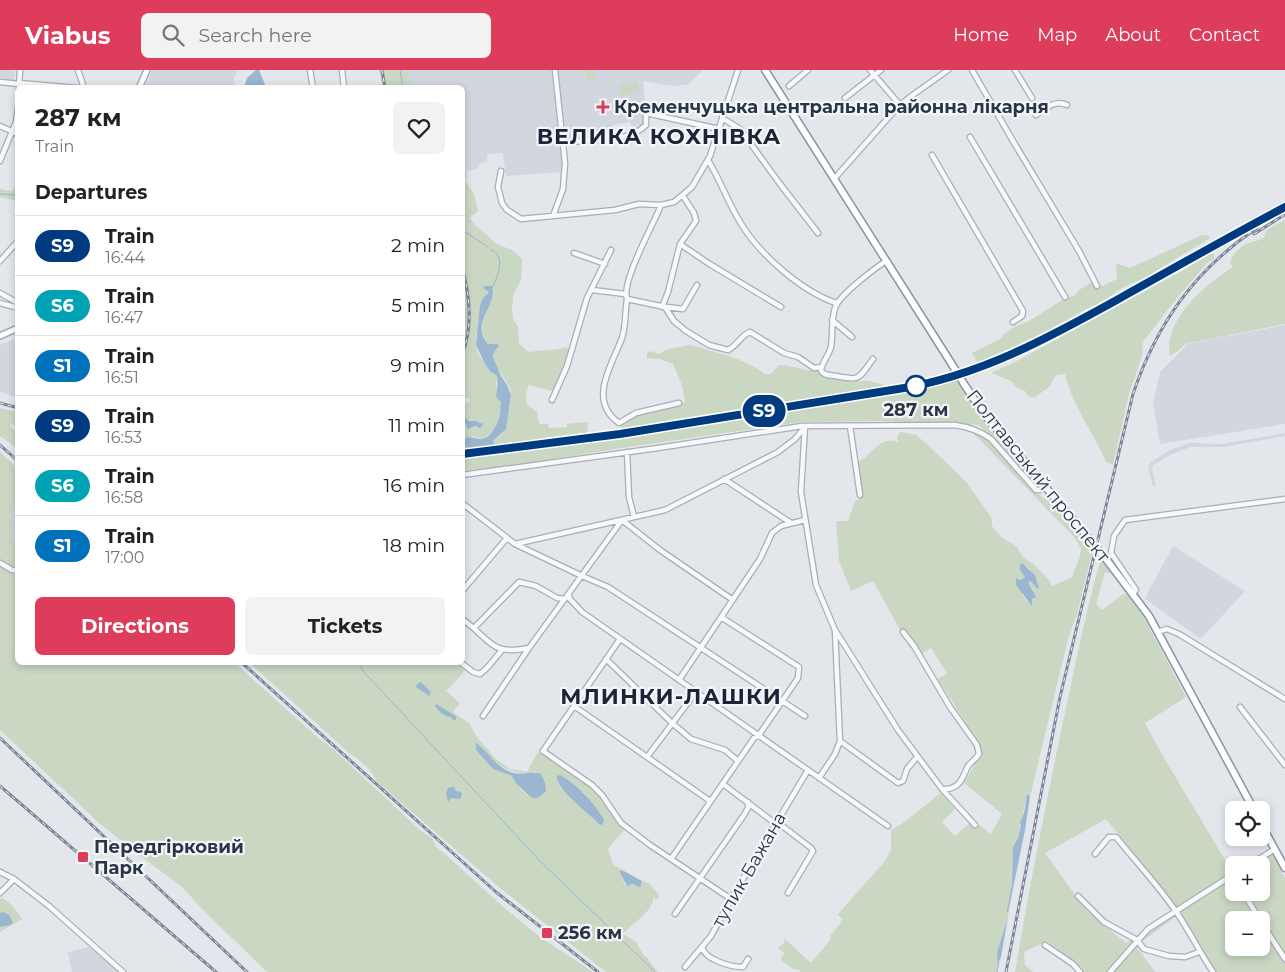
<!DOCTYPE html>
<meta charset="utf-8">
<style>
:root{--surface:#fff;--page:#f2f2f2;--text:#222;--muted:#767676;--line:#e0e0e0;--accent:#dd3c5a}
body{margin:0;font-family:Montserrat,sans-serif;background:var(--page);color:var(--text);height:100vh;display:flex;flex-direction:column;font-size:19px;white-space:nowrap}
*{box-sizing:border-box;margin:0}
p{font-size:16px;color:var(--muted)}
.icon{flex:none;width:28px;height:28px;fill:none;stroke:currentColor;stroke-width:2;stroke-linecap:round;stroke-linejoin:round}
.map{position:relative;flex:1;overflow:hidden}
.details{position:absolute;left:15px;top:15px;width:450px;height:580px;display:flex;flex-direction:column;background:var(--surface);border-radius:8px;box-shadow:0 2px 8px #0003}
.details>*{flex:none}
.badge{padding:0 10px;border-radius:16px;font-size:18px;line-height:32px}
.tools{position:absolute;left:1225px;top:731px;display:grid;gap:10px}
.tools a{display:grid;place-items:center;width:45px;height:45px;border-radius:8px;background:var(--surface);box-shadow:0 2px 8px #0003;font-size:25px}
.map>.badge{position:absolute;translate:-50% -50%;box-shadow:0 0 0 2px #fff}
h2{padding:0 20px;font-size:19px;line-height:45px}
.round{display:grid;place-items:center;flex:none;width:52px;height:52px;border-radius:8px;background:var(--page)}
.headline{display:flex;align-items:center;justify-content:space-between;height:85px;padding:0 20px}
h1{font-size:24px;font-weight:700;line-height:38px}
.button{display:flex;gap:10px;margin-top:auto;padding:10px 20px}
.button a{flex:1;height:58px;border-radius:8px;background:var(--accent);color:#fff;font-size:20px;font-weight:700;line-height:58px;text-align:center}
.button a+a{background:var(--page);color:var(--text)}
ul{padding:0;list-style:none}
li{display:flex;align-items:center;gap:15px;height:60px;padding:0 20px;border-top:1px solid var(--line)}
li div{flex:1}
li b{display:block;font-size:19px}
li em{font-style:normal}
li .badge{min-width:55px;font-weight:700;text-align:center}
header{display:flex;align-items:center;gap:30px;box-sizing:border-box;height:70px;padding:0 25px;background:var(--accent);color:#fff}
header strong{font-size:24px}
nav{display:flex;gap:28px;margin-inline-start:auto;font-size:18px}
.search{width:350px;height:45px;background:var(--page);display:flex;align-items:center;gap:12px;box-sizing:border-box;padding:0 18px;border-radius:8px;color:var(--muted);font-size:19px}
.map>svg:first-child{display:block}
.built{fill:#d1d6df}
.green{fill:#c9d7c3;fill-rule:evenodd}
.water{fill:#9ab6d0}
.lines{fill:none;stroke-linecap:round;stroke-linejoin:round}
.stream{stroke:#9ab6d0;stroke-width:1}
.minor-casing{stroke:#a7aeb7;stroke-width:7}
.major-casing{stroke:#a1acba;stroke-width:8}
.highway-casing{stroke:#8895a5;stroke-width:9}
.minor{stroke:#f6f8fa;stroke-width:4.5}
.major{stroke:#fff;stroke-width:5}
.highway{stroke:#fff;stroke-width:6}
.rail-casing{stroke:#7a8798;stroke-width:3}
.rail{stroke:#f3f6f9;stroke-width:1;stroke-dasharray:4;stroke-linecap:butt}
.highway-bridge-casing{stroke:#8895a5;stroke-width:9;stroke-linecap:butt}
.highway-bridge{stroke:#fff;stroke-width:6}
.line-casing{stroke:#fff;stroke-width:11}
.line{stroke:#003b80;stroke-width:8}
.poi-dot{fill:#dd3c5a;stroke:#f3f6f9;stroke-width:2}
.stop-dot{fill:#fff;stroke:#003b80;stroke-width:2.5}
.labels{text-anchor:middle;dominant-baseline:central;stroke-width:4.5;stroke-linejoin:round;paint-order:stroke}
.poi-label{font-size:18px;font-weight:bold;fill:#283547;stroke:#f3f6f9;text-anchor:start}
.stop-label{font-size:18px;font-weight:bold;fill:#283547;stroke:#f3f6f9}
.street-label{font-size:18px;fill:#283547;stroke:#f3f6f9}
.district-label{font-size:22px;font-weight:bold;letter-spacing:1px;fill:#1a2538;stroke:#f3f6f9}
</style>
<header>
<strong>Viabus</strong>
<div class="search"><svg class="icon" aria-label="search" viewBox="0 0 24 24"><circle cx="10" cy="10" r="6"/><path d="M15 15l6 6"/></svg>Search here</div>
<nav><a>Home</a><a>Map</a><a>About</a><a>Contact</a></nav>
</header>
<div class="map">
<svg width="1285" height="902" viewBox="0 0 1285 902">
<rect width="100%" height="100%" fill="#e3e7ec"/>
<path class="built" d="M0 0H15L14 10 0 8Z
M152 0H237L234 9 235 17H145Z
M408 0H554L563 102 506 106 503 83 487 84V92L480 93 479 97 473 100 463 101 462 18 411 17Z
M557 0H584L585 9H596V0H703L689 14 683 15 674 16 643 11 645 31 643 55 631 56 630 52 613 55 610 68 605 67 604 68 565 71Z
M1285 255V354L1160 374 1153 334 1160 302 1188 274Z
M17 268V327L0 322V275Z
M1285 363V366L1223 377H1191L1172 384 1153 395 1152 399 1156 416 1153 417 1148 398 1151 392 1170 380 1190 373 1223 374Z
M17 434V472L8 466V448Z
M1173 476 1245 521 1201 569 1152 534 1145 528Z
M89 877 118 902H72L68 882Z"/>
<path class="green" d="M379 0H408L411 17H383Z
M584 0H596V9H585Z
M637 11 640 21 621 27 618 16Z
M466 100 467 107 465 111 474 124 478 141 470 148 476 156 497 174 512 180 522 189 521 210 513 226 512 240 513 249 518 256 519 273 528 282C541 280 554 281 566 277L570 280 569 285 553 321 529 315 526 324 527 335 537 342 539 354H548L549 358 567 357V354L587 352 588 362 543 368 537 371 494 379 463 381V331L467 333 470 331 469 328H462V101ZM483 218 494 220C493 224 493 228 491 232 486 247 475 259 489 274H497L498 278 494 281C490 298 510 309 511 324 511 336 506 351 503 363L493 371V374L468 379 463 374 464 369 474 367 482 369C495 363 502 346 501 332 500 327 496 320 496 313 497 311 497 308 497 306 488 298 477 286 476 274 475 267 478 260 478 254 481 236 478 236 489 221ZM468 350 482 353 479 359 476 356 470 359 466 355Z
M17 111V131L0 127V119L12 121Z
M1285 150V254L1185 274 1178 281 1170 286C1162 251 1207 213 1233 197L1230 193C1231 185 1241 175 1249 173 1253 171 1260 171 1264 167 1265 165 1265 161 1267 160 1268 159 1283 151 1285 150Z
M1202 165 1209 166 1210 168 1146 207 1122 218 1097 235 1088 238C1052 259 1016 277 977 292L972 283 1000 269 1004 264 1016 256 1029 251 1064 229 1074 226 1079 220 1092 212 1103 216 1117 209 1116 193 1130 198Z
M1210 184H1214V189L1207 193 1173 233 1143 272 1142 286 1129 324 1113 395 1106 392C1094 363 1072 335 1065 304L1056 305 1049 317 1034 328 1028 326 1025 321 1017 318 1011 311 991 303 1015 292 1184 200Z
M691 275C716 283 745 288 765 304H771L779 295C793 294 804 303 819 300L821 305 843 311H869L892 317 699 346 620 359C628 341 668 341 685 332L682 315 673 294 660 289 647 288V283L650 281 659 284 668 279Z
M956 308 981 346 1035 408 1032 410 979 355 880 351 801 352 608 380 493 399 463 400V387L679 357 898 321Z
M0 338 17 342V356L11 354 9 355 17 362V378L0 366Z
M900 362 916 365 928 375 966 412 989 444 992 449V456L995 460 1002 468 1016 476 1023 487 1034 495 1049 510 1052 516 1072 507 1080 486 1081 478 1074 467 973 363 986 368 1033 420 1045 429 1056 434 1093 480 1077 544 1068 569 1030 727 1029 725 1025 733 1018 768 1013 777 1012 814 1007 840 1009 842 998 883V902H800V900L793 899 781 890 782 886 785 884 778 878 784 873 785 869 811 893 831 869 830 866 839 855 842 849 838 845 840 842 885 791 891 780V760L903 753 941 723 955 739 942 752 955 766 970 753 976 758 979 755 991 764 1002 744 964 713 982 682 979 674 938 609 947 603 931 578 918 586 913 577 910 578 873 511 851 521 839 491 836 451H848L855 431 859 429 862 424 857 392C861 390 865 388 868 385 877 376 884 367 898 372L897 367ZM1021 493 1030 499 1038 513 1035 516 1029 510 1028 512 1033 520 1032 536 1023 526 1018 508 1021 510 1025 507 1020 495Z
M0 382 17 398V434L8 448 14 455 9 466 17 472 18 592 235 593 317 667 333 679 421 761 432 768 436 777 443 782 501 835 540 867 593 902H267L205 842 181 816 131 779 97 751 0 660Z
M1101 488 1125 517 1112 504 1105 502 1096 534 1102 540 1123 524H1127L1145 549 1186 627 1145 653C1171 703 1203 751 1231 800L1234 799V822H1261V795H1241L1270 780 1285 808V902H1215L1179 844 1136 876 1155 902H1084L1070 888 1047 871 1024 882 1025 895 1033 902H1015C1028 823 1044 745 1060 666 1073 607 1084 547 1101 488ZM1106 749 1177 837 1126 873 1086 840 1045 783ZM1234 850H1261V878H1234Z
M356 592 355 596 360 592 455 593 465 601 446 621 460 633 453 642 469 653 476 666 495 688 510 699 527 702 538 682C558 694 583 707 599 725 609 736 613 749 625 759L608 779 613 794 622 800 619 801 625 815H638L642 811 649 813 658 824 659 827 656 830 653 827C655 840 632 854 623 864L636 872 644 886 649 888 648 890 658 902H606L500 818 377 712C372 700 360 690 349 683L250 593ZM477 678C499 692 506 707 536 702L528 726C522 719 516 715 512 706L493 699ZM566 709 584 723 604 749 597 751C590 747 585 740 579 734 572 728 565 722 558 714Z
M2 828 12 835 22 849 0 862V829Z"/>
<path class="water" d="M256 0H259L266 17H244L247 8Z
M484 216H492C499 236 469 252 488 274H497L499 276 494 282 493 287 501 306 507 315 511 325 506 359 493 371 495 376 468 379 463 374 464 369C470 366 473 368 480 369 490 370 498 353 500 345 501 341 500 336 501 332L496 327C497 322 498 311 497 306L490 301 485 294 476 275 480 235 483 228 489 222 483 218Z
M466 348 469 351H476L483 354 480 359 476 356 468 359 464 351Z
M1022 493 1035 505 1039 518 1038 519 1030 511 1028 512 1036 527 1032 529V536L1016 515V508L1021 510 1025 507 1020 500V495Z
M421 612 431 622 429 626 416 617 417 614Z
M436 634 456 646V650H453L451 647C444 647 439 641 435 636Z
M476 673C489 682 497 699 514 703 523 705 532 701 541 704L545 713 546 721C534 733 532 728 522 719 517 714 515 713 512 706L493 699 476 680Z
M560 705C579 716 592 731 604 749L603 754 600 755C591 745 555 719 557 706Z
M454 717 456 721 461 722 462 725 460 729 451 728 448 732 446 724 448 718Z
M1027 725H1029L1030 727 1025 760 1008 843 1007 840 1012 814 1013 777 1018 768 1021 755 1020 753 1024 743Z
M622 800 642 811 640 817 632 814 627 816 619 801Z
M3 842 9 845 13 852 10 855 0 857V843Z
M1008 847 1001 887 998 894 997 883Z"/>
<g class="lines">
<path class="stream" d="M400 0 403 18
M0 124 18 125
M462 160 488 177
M490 179C493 180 495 182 497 184 504 193 496 210 492 218
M360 592 362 600 540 791 655 902
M997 902 999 893"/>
<g class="minor-casing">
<path id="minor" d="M78 0 84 18
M310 0 313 18
M342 0 344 18
M870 0 900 35
M972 0 1013 71 1079 181 1097 216
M1015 0 1032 28
M0 12 19 14
M19 13 77 18
M789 16 808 0
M19 18 20 0
M845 28 881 0
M1036 45C1045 39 1055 29 1067 35
M722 48 740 59 780 114 818 163
M0 56 18 64
M970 67 1065 227
M563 72C587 70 629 73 646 55V43L719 59
M932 85 1023 241 1022 246 1013 252
M708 90C720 110 728 132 740 152 759 184 801 221 836 233
M0 91 16 52 18 37
M501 101 498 117 502 133 507 140 521 149 615 140 639 134 661 135 674 132 692 117 710 86 738 0
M834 109 896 39 910 27 948 0
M661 135C654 154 621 211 627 229 625 241 626 256 622 268 612 295 587 330 619 353L636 343 679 333
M553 146 563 119 565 93 555 0
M680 174 708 193 781 237
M574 183 605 194
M0 191 18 171
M592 220 625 224
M0 223 18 233
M627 229 665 237 674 251 686 261 709 275 728 280C737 276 741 265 750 262L784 283 798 287 814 298 821 297
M0 233 18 238
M662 237 668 222 680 174 696 151 694 143 683 126
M667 237 683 239 697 215
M832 250 852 267
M873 289C858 309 861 311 836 306 830 305 825 306 821 301 821 294 829 285 831 277 833 264 831 251 835 238 838 226 874 199 886 191
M552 330 567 296 587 228 611 180
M805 356 801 422 816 515 835 560 898 660 942 719 975 755
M850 356 860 425
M627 382 629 427 634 447
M462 405 658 378 802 356 955 355C969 357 980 361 991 369L1036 420H1040L1045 416
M724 409 791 453
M462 433 515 474 582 506 608 517 805 646
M515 474 665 440 778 382 795 369 805 357
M0 493 12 500 18 501
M462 521 507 468
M569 523V528L582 542 888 756
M1133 524 1136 520 1111 483 1114 466 1125 450 1285 429
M462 549C491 569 489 586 529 578
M474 558 519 512 536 516 557 528 565 529
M903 562 914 576 950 637 977 675 979 684C976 689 971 692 968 696 962 708 960 720 943 719
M1157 562 1167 559 1179 564 1285 629
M620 569 543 681 592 715 602 725 621 753 650 775 731 829
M606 589 672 653 691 669 725 680 738 691
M460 592 473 602 480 604 487 598 502 580
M679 610 760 489 772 463 781 456 805 450
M574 636 710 731
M1240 637 1285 695
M483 646 529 578 622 450 660 480 733 530
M840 671 898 713 903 711 907 699 917 687
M647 687 696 622
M819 708 835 684 840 671 835 561
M723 714 776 754
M777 752 811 778 813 781 788 823
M1095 784 1109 767H1116C1136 792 1159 816 1177 843 1190 862 1200 883 1213 902
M671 789 754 668 759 665 798 608 799 597 721 547
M1249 795 1275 779
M0 802 14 809 49 836 123 902
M1243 822 1260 850
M0 823 14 809
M1078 826 1104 852 1137 870 1144 879 1169 886 1185 887 1199 882
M675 844 744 745 748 738V732
M1261 852 1285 889
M1045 875 1073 894 1080 902
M702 877C705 890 731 897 743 897L748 889
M685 897 711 866 731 829 808 700
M1110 902 1148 859 1234 804"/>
</g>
<g class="major-casing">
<path id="major" d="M139 18 147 0
M0 266 18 258"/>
</g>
<g class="highway-casing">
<path id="highway" d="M765 0 953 296
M964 314 984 344 1087 466
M1106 489 1149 546 1254 740
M1261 754 1285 798"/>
</g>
<use href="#minor" class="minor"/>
<use href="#major" class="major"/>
<use href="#highway" class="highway"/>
<g class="rail-casing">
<path id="rail" d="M382 0 385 18
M1254 164 1284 145
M462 198C470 225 473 258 462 285
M0 333 18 338
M0 375 18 391
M462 385 620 364 916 316 986 296 1030 277 1066 258 1233 164 1285 137
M241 592 496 822 598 902
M0 668 247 902
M0 716 216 902
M1006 902 1060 627 1133 324C1157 253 1195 200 1257 158"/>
</g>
<use href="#rail" class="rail"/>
<g class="highway-bridge-casing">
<path id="highway-bridge" d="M953 296 964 314
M1087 466 1106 489"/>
</g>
<use href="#highway-bridge" class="highway-bridge"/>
</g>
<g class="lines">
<g class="line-casing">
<path id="line" d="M462 384 620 364 898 319C980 306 1050 267 1122 227 1176 197 1230 166 1285 137"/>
</g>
<use href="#line" class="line"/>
</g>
<g class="poi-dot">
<path d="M600.5 29.5h5v5h5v5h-5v5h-5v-5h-5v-5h5z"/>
<rect x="77" y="781" width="12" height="12" rx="2.5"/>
<rect x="541" y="857" width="12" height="12" rx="2.5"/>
</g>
<circle class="stop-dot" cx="916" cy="316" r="10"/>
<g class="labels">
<g class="poi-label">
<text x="614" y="37">Кременчуцька центральна районна лікарня</text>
<text x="94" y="777">Передгірковий<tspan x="94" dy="21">Парк</tspan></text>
<text x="558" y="863">256 км</text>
</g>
<g class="stop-label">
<text x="916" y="340">287 км</text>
</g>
<g class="street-label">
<text transform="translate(1038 406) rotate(51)">Полтавський проспект</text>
<text transform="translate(749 800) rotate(-60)">тупик Бажана</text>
</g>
<g class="district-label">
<text x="659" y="66">ВЕЛИКА КОХНІВКА</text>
<text x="671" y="626">МЛИНКИ-ЛАШКИ</text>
</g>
</g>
</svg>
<div class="tools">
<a><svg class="icon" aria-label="locate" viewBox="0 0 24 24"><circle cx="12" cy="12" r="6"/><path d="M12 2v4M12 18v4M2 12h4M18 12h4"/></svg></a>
<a>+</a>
<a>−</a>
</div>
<b class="badge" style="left:764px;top:341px;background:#003b80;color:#fff">S9</b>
<section class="details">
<div class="headline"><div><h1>287 км</h1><p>Train</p></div><a class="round"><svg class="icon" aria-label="heart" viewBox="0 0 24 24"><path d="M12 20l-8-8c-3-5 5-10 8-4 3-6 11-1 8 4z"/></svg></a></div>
<h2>Departures</h2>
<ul>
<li><span class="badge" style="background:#003b80;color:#fff">S9</span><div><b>Train</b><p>16:44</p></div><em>2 min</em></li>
<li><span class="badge" style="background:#00a3b4;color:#fff">S6</span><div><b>Train</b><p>16:47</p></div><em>5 min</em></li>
<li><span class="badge" style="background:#0072bc;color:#fff">S1</span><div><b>Train</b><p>16:51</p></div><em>9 min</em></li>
<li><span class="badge" style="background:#003b80;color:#fff">S9</span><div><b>Train</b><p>16:53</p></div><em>11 min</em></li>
<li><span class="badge" style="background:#00a3b4;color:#fff">S6</span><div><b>Train</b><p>16:58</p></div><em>16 min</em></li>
<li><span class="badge" style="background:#0072bc;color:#fff">S1</span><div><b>Train</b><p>17:00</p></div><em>18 min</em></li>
</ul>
<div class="button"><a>Directions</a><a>Tickets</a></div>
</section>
</div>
